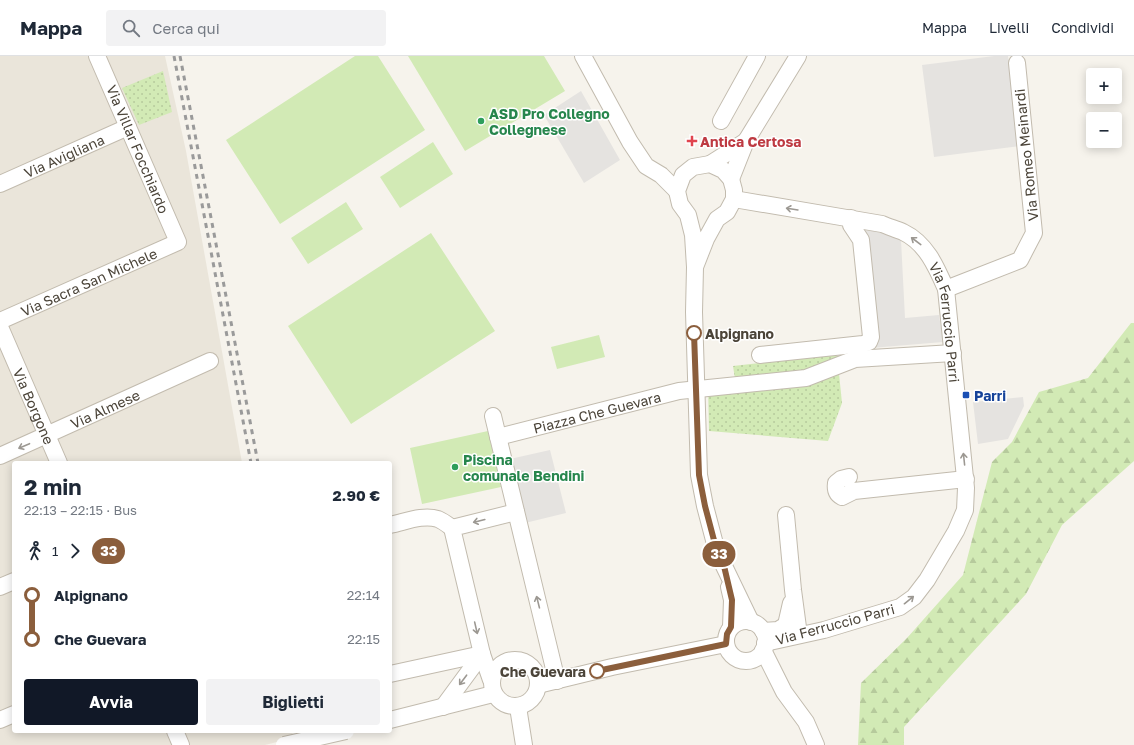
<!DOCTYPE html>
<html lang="it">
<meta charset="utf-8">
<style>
:root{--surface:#fff;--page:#f2f2f3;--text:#1f2937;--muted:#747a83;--line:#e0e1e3;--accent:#111827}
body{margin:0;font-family:"Golos Text",sans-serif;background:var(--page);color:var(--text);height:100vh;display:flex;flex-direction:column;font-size:15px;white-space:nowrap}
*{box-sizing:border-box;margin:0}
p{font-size:13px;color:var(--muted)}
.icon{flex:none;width:22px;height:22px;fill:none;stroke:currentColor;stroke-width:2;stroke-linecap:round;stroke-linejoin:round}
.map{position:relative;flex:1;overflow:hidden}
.details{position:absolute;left:12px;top:405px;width:380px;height:272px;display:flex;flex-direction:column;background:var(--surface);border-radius:4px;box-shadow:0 2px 10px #0003}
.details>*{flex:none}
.badge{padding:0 8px;border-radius:13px;font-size:14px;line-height:26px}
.fabs{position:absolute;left:1086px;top:12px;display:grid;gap:8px}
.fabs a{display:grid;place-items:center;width:36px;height:36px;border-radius:4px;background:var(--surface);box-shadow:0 2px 10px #0003;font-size:20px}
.map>.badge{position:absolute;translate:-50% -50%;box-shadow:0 0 0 2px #fff}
.legs{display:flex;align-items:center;gap:6px;height:44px;padding:0 12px;font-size:13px}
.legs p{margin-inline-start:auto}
.headline{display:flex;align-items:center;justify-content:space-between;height:68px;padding:0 12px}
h1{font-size:22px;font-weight:700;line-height:30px}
.button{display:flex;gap:8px;margin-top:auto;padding:8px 12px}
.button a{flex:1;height:46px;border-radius:4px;background:var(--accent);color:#fff;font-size:16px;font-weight:700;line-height:46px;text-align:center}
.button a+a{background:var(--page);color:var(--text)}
ul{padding:0 12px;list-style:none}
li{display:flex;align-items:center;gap:14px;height:44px;font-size:15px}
li i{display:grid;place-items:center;width:6px;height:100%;margin:0 5px;background:currentColor}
li i::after{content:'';width:10px;height:10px;margin:-5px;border:3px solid;border-radius:50%;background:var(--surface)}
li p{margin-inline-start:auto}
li:first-child i{background:linear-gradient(#0000 50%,currentColor 0)}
li:last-child i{background:linear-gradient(currentColor 50%,#0000 0)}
header{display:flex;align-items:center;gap:24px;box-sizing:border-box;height:56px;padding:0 20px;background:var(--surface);border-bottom:1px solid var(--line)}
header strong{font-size:19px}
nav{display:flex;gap:22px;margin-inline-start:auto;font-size:14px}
.search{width:280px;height:36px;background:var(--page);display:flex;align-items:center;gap:10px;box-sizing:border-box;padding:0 14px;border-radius:4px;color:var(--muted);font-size:15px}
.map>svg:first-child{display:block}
.residential{fill:#eae5da}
.grass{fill:#d2eab5}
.forest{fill:url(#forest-firs)}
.park{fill:url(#park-dots)}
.parking{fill:#e5e3e0}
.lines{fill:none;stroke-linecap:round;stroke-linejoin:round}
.minor-casing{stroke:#c2bbae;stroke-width:18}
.minor{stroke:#fff;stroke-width:16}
.rail{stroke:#9a9a9a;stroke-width:3;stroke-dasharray:5 5;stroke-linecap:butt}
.minor-bridge-casing{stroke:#c2bbae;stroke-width:18;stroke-linecap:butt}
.minor-bridge{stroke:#fff;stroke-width:16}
.oneway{stroke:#9c9892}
.line-1-casing{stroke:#fff;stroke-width:9}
.line-1{stroke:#8b5e3c;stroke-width:6}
.leisure-dot{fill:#2e9e5b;stroke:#fff;stroke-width:1.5}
.health-dot{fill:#e0444e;stroke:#fff;stroke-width:1.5}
.stop-1-dot{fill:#fff;stroke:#8b5e3c;stroke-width:2}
.transit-dot{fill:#1a4fb4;stroke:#fff;stroke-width:1.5}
.labels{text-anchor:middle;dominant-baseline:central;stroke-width:3;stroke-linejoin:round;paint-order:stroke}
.leisure-label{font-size:14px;font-weight:bold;fill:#27864d;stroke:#fff;text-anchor:start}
.health-label{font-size:14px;font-weight:bold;fill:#be3a42;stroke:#fff;text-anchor:start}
.street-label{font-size:14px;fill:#4b4439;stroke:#fff}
.stop-label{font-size:14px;font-weight:bold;fill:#4b4439;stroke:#fff;text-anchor:start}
.transit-label{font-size:14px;font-weight:bold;fill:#164399;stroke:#fff;text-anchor:start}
</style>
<header>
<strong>Mappa</strong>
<div class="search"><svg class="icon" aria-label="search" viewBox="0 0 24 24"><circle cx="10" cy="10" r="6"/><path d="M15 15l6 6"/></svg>Cerca qui</div>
<nav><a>Mappa</a><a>Livelli</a><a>Condividi</a></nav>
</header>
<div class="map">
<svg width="1134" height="689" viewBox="0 0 1134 689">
<defs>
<pattern id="forest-firs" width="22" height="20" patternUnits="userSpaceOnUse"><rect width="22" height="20" fill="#d2eab5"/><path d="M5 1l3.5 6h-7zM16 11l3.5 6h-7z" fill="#b6ca9c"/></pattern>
<pattern id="park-dots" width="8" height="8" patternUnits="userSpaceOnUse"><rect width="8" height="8" fill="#d2eab5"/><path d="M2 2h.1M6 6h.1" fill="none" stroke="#b6ca9c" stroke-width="1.8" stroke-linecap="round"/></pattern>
</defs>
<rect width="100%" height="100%" fill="#f6f3ec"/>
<path class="residential" d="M0 0H165L186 95 242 407H14V675H292L293 682 265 689H0Z"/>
<path class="grass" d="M355 0H378L425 74 280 168 226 84Z
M408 0H544L565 35 465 95Z
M433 86 453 118 400 152 380 121Z
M346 146 363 173 308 208 291 182Z
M431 177 495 275 351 368 288 270Z
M599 279 605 301 557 313 551 291Z
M488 375 501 431 422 448 410 392Z"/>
<path class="forest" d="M1131 267H1134V405L1062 469 1026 538 904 671V689H858L861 627 907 582 963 519 992 406 1012 386 1039 336 1088 322Z"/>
<path class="park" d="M163 15 172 56 139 69 122 32Z
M837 298 842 347 828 385 709 375 708 327 735 323 733 310Z"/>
<path class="parking" d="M994 0H1008L1020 90 934 101 922 9Z
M581 35 620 104 584 127 544 59Z
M863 174 883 176 901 184 905 262 939 259 943 286 871 292Z
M1023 341 1024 350 1008 383 978 388 973 346Z
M550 394 566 457 525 467 510 403Z"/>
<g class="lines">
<g class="minor-casing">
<g id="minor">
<path d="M583 0 630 86 646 110 661 119 677 135"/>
<path d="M721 65 757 0"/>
<path d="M710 108 746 85"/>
<path d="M731 123 746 85 798 0"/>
<path id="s1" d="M0 128 128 71"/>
<path id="s2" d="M734 143 882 168C889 171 896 173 903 176 926 187 936 210 946 233L966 432 965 454 956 475 927 524 914 541 900 551 824 574 765 587"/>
<path d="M695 211 706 183 717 163 727 156 734 143V134L731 123 723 114 710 108 693 111 683 119 677 135 680 148 688 159 693 179 695 211 694 256 699 419 705 450 715 488 724 510 751 566"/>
<path d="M946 233 1020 204 1034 177 1017 7"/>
<path id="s3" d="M0 265 178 186 97 0"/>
<path id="s4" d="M0 271 59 407"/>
<path d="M760 299 863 288 869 286 871 281 861 184 851 169V162"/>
<path d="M493 360 557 625"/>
<path id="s5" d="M498 381 679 335 806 322 855 303 953 297"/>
<path id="s6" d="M0 400 210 305"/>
<path d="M849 421 841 423 836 427C835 434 836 438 842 441L854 435 966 423"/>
<path d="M786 459 793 534 799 579"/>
<path d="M390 469C405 466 423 458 438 463 443 465 448 469 452 472"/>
<path d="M0 531 14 525"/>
<path d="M729 531 732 544 731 571"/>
<circle cx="746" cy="585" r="20"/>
<path d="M763 575 778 574 786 569 791 547"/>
<path d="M763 594 784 636 806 666 816 689"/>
<circle cx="515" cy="627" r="23"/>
<path d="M390 618 482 598"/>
<path d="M491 624 482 598 452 472 516 456"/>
<path d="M538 629 612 611 726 588"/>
<path d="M443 651 482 598"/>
<path d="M518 651 524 689"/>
<path d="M0 664 14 658"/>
<path d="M390 664 493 638"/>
<path d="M175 675 181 689"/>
</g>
</g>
<use href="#minor" class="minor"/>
<path class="rail" d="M174 0 251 407
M180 0 258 407
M302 675 305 689
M309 675 312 689"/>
<g class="minor-bridge-casing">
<path id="minor-bridge" d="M284 689 346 675"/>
</g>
<use href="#minor-bridge" class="minor-bridge"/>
</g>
<defs><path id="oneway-shaft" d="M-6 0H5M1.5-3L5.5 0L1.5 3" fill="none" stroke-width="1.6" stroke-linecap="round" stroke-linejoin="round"/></defs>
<g class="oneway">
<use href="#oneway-shaft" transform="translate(792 153) rotate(-171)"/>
<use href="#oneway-shaft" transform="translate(916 185) rotate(-143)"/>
<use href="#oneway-shaft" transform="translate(24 390) rotate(157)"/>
<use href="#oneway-shaft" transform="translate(964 403) rotate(-96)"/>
<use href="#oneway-shaft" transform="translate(479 465) rotate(166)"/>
<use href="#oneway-shaft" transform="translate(909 544) rotate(-39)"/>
<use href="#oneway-shaft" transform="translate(538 546) rotate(-104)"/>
<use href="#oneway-shaft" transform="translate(476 572) rotate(77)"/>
<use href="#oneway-shaft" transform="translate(463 624) rotate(127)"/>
</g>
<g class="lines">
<g class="line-1-casing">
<path id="line-1" d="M597 615 726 588 727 578 731 571 732 544 724 510 715 488 705 450 699 419 694 277"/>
</g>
<use href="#line-1" class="line-1"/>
</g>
<g class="leisure-dot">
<circle cx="481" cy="65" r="4"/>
<circle cx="455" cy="411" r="4"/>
</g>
<path class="health-dot" d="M690 79h4v4h4v4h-4v4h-4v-4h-4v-4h4z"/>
<g class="stop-1-dot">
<circle cx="694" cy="277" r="7"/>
<circle cx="597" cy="615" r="7"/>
</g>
<rect class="transit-dot" x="962" y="335" width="8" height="8" rx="2"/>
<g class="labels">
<g class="leisure-label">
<text x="489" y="57">ASD Pro Collegno<tspan x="489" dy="16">Collegnese</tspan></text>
<text x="463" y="403">Piscina<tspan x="463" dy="16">comunale Bendini</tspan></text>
</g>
<g class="health-label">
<text x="700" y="85">Antica Certosa</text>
</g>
<g class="street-label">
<text transform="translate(138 93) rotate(67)">Via Villar Focchiardo</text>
<text stroke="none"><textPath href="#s1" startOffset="70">Via Avigliana</textPath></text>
<text transform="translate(1026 99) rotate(-96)">Via Romeo Meinardi</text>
<text stroke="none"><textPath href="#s3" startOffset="97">Via Sacra San Michele</textPath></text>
<text stroke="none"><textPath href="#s2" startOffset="278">Via Ferruccio Parri</textPath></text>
<text stroke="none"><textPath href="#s4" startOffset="86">Via Borgone</textPath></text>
<text stroke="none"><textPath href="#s6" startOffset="115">Via Almese</textPath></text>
<text stroke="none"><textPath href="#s5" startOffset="102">Piazza Che Guevara</textPath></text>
<text transform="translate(835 568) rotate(-15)">Via Ferruccio Parri</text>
</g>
<g class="stop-label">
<text x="705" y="277">Alpignano</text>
<text x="586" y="615" text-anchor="end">Che Guevara</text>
</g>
<g class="transit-label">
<text x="974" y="339">Parri</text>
</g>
</g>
</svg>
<div class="fabs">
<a>+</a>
<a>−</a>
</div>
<b class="badge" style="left:719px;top:498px;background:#8b5e3c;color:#fff">33</b>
<section class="details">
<div class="headline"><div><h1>2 min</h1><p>22:13 – 22:15 · Bus</p></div><b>2.90 €</b></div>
<div class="legs"><svg class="icon" aria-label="walk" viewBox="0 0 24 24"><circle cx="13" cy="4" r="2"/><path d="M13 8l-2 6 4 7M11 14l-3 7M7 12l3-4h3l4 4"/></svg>1<svg class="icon" aria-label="forward" viewBox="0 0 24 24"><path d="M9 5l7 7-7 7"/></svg><b class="badge" style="background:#8b5e3c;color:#fff">33</b></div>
<ul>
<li><i style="color:#8b5e3c"></i><b>Alpignano</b><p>22:14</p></li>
<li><i style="color:#8b5e3c"></i><b>Che Guevara</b><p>22:15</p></li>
</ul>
<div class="button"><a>Avvia</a><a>Biglietti</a></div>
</section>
</div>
